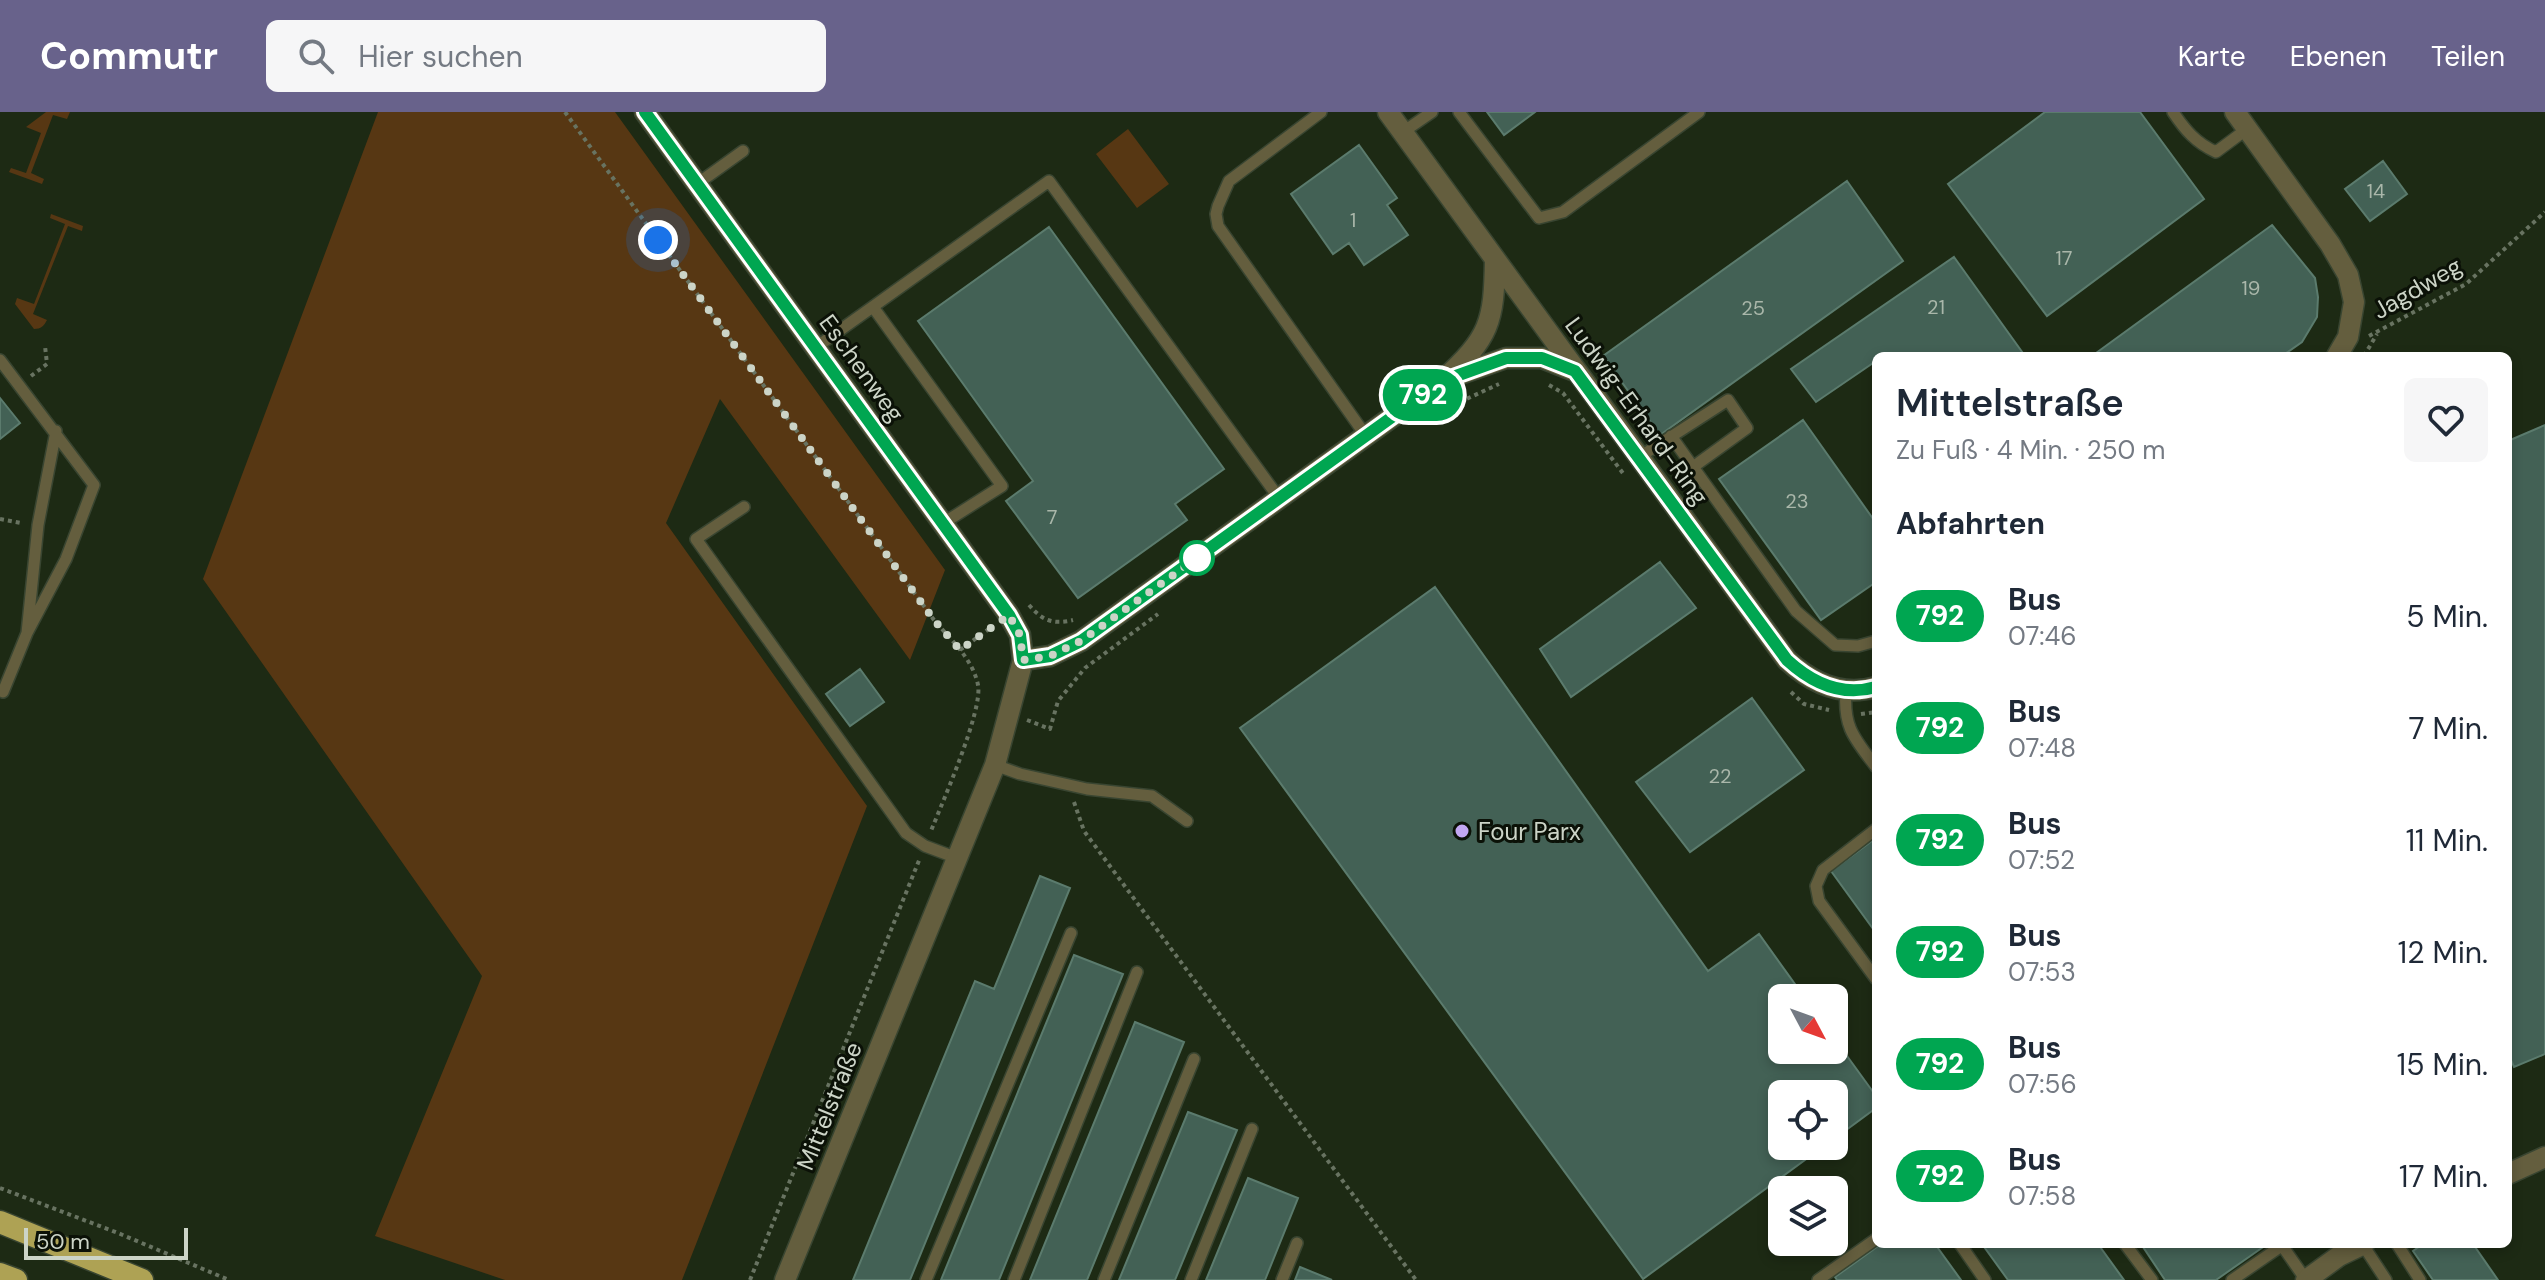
<!DOCTYPE html>
<html lang="de">
<meta charset="utf-8">
<style>
:root{--surface:#fff;--page:#f6f6f7;--text:#1f2937;--muted:#747a83;--accent:#68628b}
body{margin:0;font-family:"DM Sans",sans-serif;background:var(--page);color:var(--text);height:100vh;display:flex;flex-direction:column;font-size:30px;white-space:nowrap}
*{box-sizing:border-box;margin:0}
p{font-size:26px;color:var(--muted)}
.icon{flex:none;width:44px;height:44px;fill:none;stroke:currentColor;stroke-width:2;stroke-linecap:round;stroke-linejoin:round}
.map{position:relative;flex:1;overflow:hidden}
.panel{position:absolute;left:1872px;top:240px;width:640px;height:896px;display:flex;flex-direction:column;background:var(--surface);border-radius:12px;box-shadow:0 4px 12px #0003}
.panel>*{flex:none}
.badge{padding:0 16px;border-radius:26px;font-size:28px;line-height:52px}
.needle{width:52px;rotate:131deg}
.controls{position:absolute;left:1768px;top:872px;display:grid;gap:16px}
.controls a{display:grid;place-items:center;width:80px;height:80px;border-radius:12px;background:var(--surface);box-shadow:0 4px 12px #0003;font-size:40px}
.scale{position:absolute;left:24px;bottom:20px;width:164px;box-sizing:border-box;padding-left:8px;border:4px solid #ccd4c7;border-top:0;font-size:22px;line-height:28px;white-space:nowrap;color:#ccd4c7;-webkit-text-stroke:6px #0b1107;paint-order:stroke}
.you{position:absolute;width:40px;height:40px;margin:-20px;border:6px solid #fff;border-radius:50%;background:#1a73e8;box-shadow:0 0 0 12px #1a73e833}
.map>.badge{position:absolute;translate:-50% -50%;box-shadow:0 0 0 4px #fff}
h2{padding:0 24px;font-size:30px;line-height:72px}
.round{display:grid;place-items:center;flex:none;width:84px;height:84px;border-radius:12px;background:var(--page)}
.headline{display:flex;align-items:center;justify-content:space-between;height:136px;padding:0 24px}
h1{font-size:38px;font-weight:600;line-height:60px}
ul{padding:0;list-style:none}
li{display:flex;align-items:center;gap:24px;height:112px;padding:0 24px}
li div{flex:1}
li b{display:block;font-size:30px}
li em{font-style:normal}
li .badge{min-width:88px;font-weight:700;text-align:center}
header{display:flex;align-items:center;gap:48px;box-sizing:border-box;height:112px;padding:0 40px;background:var(--accent);color:#fff}
header strong{font-size:38px}
nav{display:flex;gap:44px;margin-inline-start:auto;font-size:28px}
.search{width:560px;height:72px;background:var(--page);display:flex;align-items:center;gap:20px;box-sizing:border-box;padding:0 28px;border-radius:12px;color:var(--muted);font-size:30px}
.map>svg:first-child{display:block}
.green{fill:#573713}
.building{fill:#436155;stroke:#5b7b6d;stroke-width:2}
.lines{fill:none;stroke-linecap:round;stroke-linejoin:round}
.service-casing{stroke:#394531;stroke-width:14}
.minor-casing{stroke:#394531;stroke-width:23}
.trunk-casing{stroke:#394531;stroke-width:25}
.path{stroke:#687361;stroke-width:4;stroke-dasharray:4 4;stroke-linecap:butt}
.service{stroke:#645e3e;stroke-width:11}
.minor{stroke:#645e3e;stroke-width:20}
.trunk{stroke:#aea254;stroke-width:22}
.line-casing{stroke:#fff;stroke-width:18}
.line{stroke:#00a651;stroke-width:12}
.walk{stroke:#ccd4c7;stroke-width:8;stroke-dasharray:0 14.4}
.stop-dot{fill:#fff;stroke:#00a651;stroke-width:4}
.poi-dot{fill:#c2a7f2;stroke:#0b1107;stroke-width:3}
.labels{text-anchor:middle;dominant-baseline:central;stroke-width:6;stroke-linejoin:round;paint-order:stroke}
.number-label{font-size:20px;fill:#aab7aa}
.street-label{font-size:24px;fill:#ccd4c7;stroke:#0b1107}
.poi-label{font-size:24px;fill:#ccd4c7;stroke:#0b1107;text-anchor:start}
</style>
<header>
<strong>Commutr</strong>
<div class="search"><svg class="icon" aria-label="search" viewBox="0 0 24 24"><circle cx="10" cy="10" r="6"/><path d="M15 15l6 6"/></svg>Hier suchen</div>
<nav><a>Karte</a><a>Ebenen</a><a>Teilen</a></nav>
</header>
<div class="map">
<svg width="2545" height="1168" viewBox="0 0 2545 1168">
<rect width="100%" height="100%" fill="#1d2a14"/>
<path class="green" d="M46 0H70L67 7 53 3 31 61 44 67 42 72 9 60 11 56 26 61 41 21 26 15Z
M378 0H615L945 458 910 548 720 287 666 411 867 694 682 1168H505L375 1124 482 864 203 467Z
M1128 17 1169 72 1137 96 1096 42Z
M51 102 83 114 82 119 68 114 33 202 47 208C44 214 41 217 34 217L15 192 17 186 34 192 65 112 50 106Z"/>
<path class="building" d="M1487 0H1535L1504 23Z
M2045 0H2140L2204 87 2047 204 1948 72Z
M1359 33 1397 86 1387 93 1408 123 1364 153 1349 131 1333 142 1291 82Z
M2383 49 2407 82 2370 109 2345 77Z
M1847 69 1903 149 1660 323 1603 244Z
M2272 113 2315 166 2318 185 2317 205 2302 230 2282 244H2092Z
M1049 115 1224 357 1175 392 1187 408 1078 486 1006 389 1033 369 918 209Z
M1954 145 2025 244H1876V249L1816 290 1791 257Z
M0 286 20 311 0 327Z
M1803 308 1876 411V470L1821 508 1719 367Z
M2545 313V942L2514 955 2508 941V329Z
M1660 450 1696 496 1571 585 1540 537Z
M1435 475 1708 859 1759 822 1805 886H1782V938H1834V926L1876 984V996L1834 1027V982H1782V1034H1824L1643 1167 1240 616Z
M860 557 884 590 850 614 826 582Z
M1752 586 1804 658 1690 740 1636 670Z
M1876 726V821L1831 759Z
M1040 764 1070 776 910 1168H853L975 869 994 877Z
M1074 843 1123 862 999 1168H941Z
M1135 910 1184 930 1087 1168H1030Z
M1188 1000 1237 1018 1175 1168H1119Z
M1248 1066 1298 1086 1265 1168H1206Z
M1881 1132H1935L1961 1168H1837L1835 1165Z
M1982 1132H2098L2124 1168H2008Z
M2141 1132H2266V1133L2216 1168H2165Z
M2423 1132H2473L2498 1168H2433L2413 1139Z
M1300 1155 1332 1168H1295Z"/>
<g class="lines">
<g class="service-casing">
<path id="service" d="M1321 0 1229 69 1218 94 1216 102 1218 114 1366 324
M1459 0 1539 106 1563 100 1699 0
M2173 0C2185 18 2196 31 2216 40L2247 17
M1403 20 1432 0
M697 72 743 39
M873 195 1002 374 942 412
M815 236 1049 69 1279 386
M0 248 94 373 66 447 27 521
M1638 346 1728 288 1747 316 1693 355 1671 324
M1693 355 1796 499 1835 533 1858 534 1876 529
M744 395 696 427 906 721 925 734 957 746
M1846 579C1843 616 1855 627 1876 655
M3 580 27 521 38 413 56 319
M995 653 1020 662 1087 677 1152 684 1187 709
M1876 717 1823 758 1816 774 1819 789 1876 867
M1960 1132 1985 1168
M2125 1132 2152 1168
M2281 1132 2306 1168
M2397 1132 2420 1168
M2363 1133 2386 1168
M926 1168 1071 821
M1014 1168 1137 860
M1104 1168 1194 947
M1191 1168 1252 1017
M1282 1168 1297 1131
M1818 1168 1876 1127
M2232 1168 2277 1137 2278 1132"/>
</g>
<g class="minor-casing">
<path id="minor" d="M645 0 1009 503 1020 523 1023 548 995 653 785 1168
M1388 0 1787 548C1812 571 1842 585 1876 575
M2235 0 2330 132 2348 163 2354 190 2348 225 2337 244
M1449 266 1506 246H1542L1575 259
M1023 548 1050 544 1081 529 1442 269C1490 225 1494 211 1495 147
M2508 1062 2545 1045
M2306 1168 2339 1144 2364 1132"/>
</g>
<g class="trunk-casing">
<path id="trunk" d="M0 1110 142 1168
M0 1162 16 1168"/>
</g>
<path class="path" d="M565 0 934 508C950 527 973 547 978 573 983 599 942 691 931 719
M2369 224 2466 172 2545 100
M2364 244 2377 222
M31 264 47 252 45 234
M1549 273 1563 281 1625 364
M1438 300 1499 272
M0 407 21 411
M1029 493C1042 508 1052 513 1073 508
M960 538 993 514
M1791 580 1804 592 1829 598
M1861 602 1876 600
M1027 608 1050 617 1058 589 1085 556 1158 502
M1074 690 1084 719 1416 1168
M0 1076 118 1121 229 1168
M750 1168 920 746"/>
<use href="#service" class="service"/>
<use href="#minor" class="minor"/>
<use href="#trunk" class="trunk"/>
</g>
<g class="lines">
<g class="line-casing">
<path id="line" d="M645 0 1009 503 1020 523 1023 548 1050 544 1081 529 1442 269 1506 246H1542L1575 259 1787 548C1812 571 1842 585 1876 575"/>
</g>
<use href="#line" class="line"/>
<path class="walk" d="M658 128 934 508 960 538 1009 503 1020 523 1023 548 1050 544 1081 529 1197 446"/>
</g>
<circle class="stop-dot" cx="1197" cy="446" r="16"/>
<circle class="poi-dot" cx="1462" cy="719" r="8"/>
<g class="labels">
<g class="number-label">
<text x="2376" y="79">14</text>
<text x="1353" y="108">1</text>
<text x="2064" y="146">17</text>
<text x="2251" y="176">19</text>
<text x="1936" y="195">21</text>
<text x="1753" y="196">25</text>
<text x="1797" y="389">23</text>
<text x="1052" y="405">7</text>
<text x="1720" y="664">22</text>
</g>
<g class="street-label">
<text transform="translate(2417 176) rotate(-30)">Jagdweg</text>
<text transform="translate(862 256) rotate(54)">Eschenweg</text>
<text transform="translate(1637 299) rotate(54)">Ludwig-Erhard-Ring</text>
<text transform="translate(829 994) rotate(-68)">Mittelstraße</text>
</g>
<g class="poi-label">
<text x="1478" y="719">Four Parx</text>
</g>
</g>
</svg>
<div class="controls">
<a><svg class="needle" viewBox="-14 -14 28 28"><path d="M0-13l5 13h-10z" fill="#e53935"/><path d="M0 13l5-13h-10z" fill="#747a83"/></svg></a>
<a><svg class="icon" aria-label="locate" viewBox="0 0 24 24"><circle cx="12" cy="12" r="6"/><path d="M12 2v4M12 18v4M2 12h4M18 12h4"/></svg></a>
<a><svg class="icon" aria-label="layers" viewBox="0 0 24 24"><path d="M12 4l9 5-9 5-9-5zM3 14l9 5 9-5"/></svg></a>
</div>
<div class="scale">50 m</div>
<div class="you" style="left:658px;top:128px"></div>
<b class="badge" style="left:1423px;top:283px;background:#00a651;color:#fff">792</b>
<section class="panel">
<div class="headline"><div><h1>Mittelstraße</h1><p>Zu Fuß · 4 Min. · 250 m</p></div><a class="round"><svg class="icon" aria-label="heart" viewBox="0 0 24 24"><path d="M12 20l-8-8c-3-5 5-10 8-4 3-6 11-1 8 4z"/></svg></a></div>
<h2>Abfahrten</h2>
<ul>
<li><span class="badge" style="background:#00a651;color:#fff">792</span><div><b>Bus</b><p>07:46</p></div><em>5 Min.</em></li>
<li><span class="badge" style="background:#00a651;color:#fff">792</span><div><b>Bus</b><p>07:48</p></div><em>7 Min.</em></li>
<li><span class="badge" style="background:#00a651;color:#fff">792</span><div><b>Bus</b><p>07:52</p></div><em>11 Min.</em></li>
<li><span class="badge" style="background:#00a651;color:#fff">792</span><div><b>Bus</b><p>07:53</p></div><em>12 Min.</em></li>
<li><span class="badge" style="background:#00a651;color:#fff">792</span><div><b>Bus</b><p>07:56</p></div><em>15 Min.</em></li>
<li><span class="badge" style="background:#00a651;color:#fff">792</span><div><b>Bus</b><p>07:58</p></div><em>17 Min.</em></li>
</ul>
</section>
</div>
